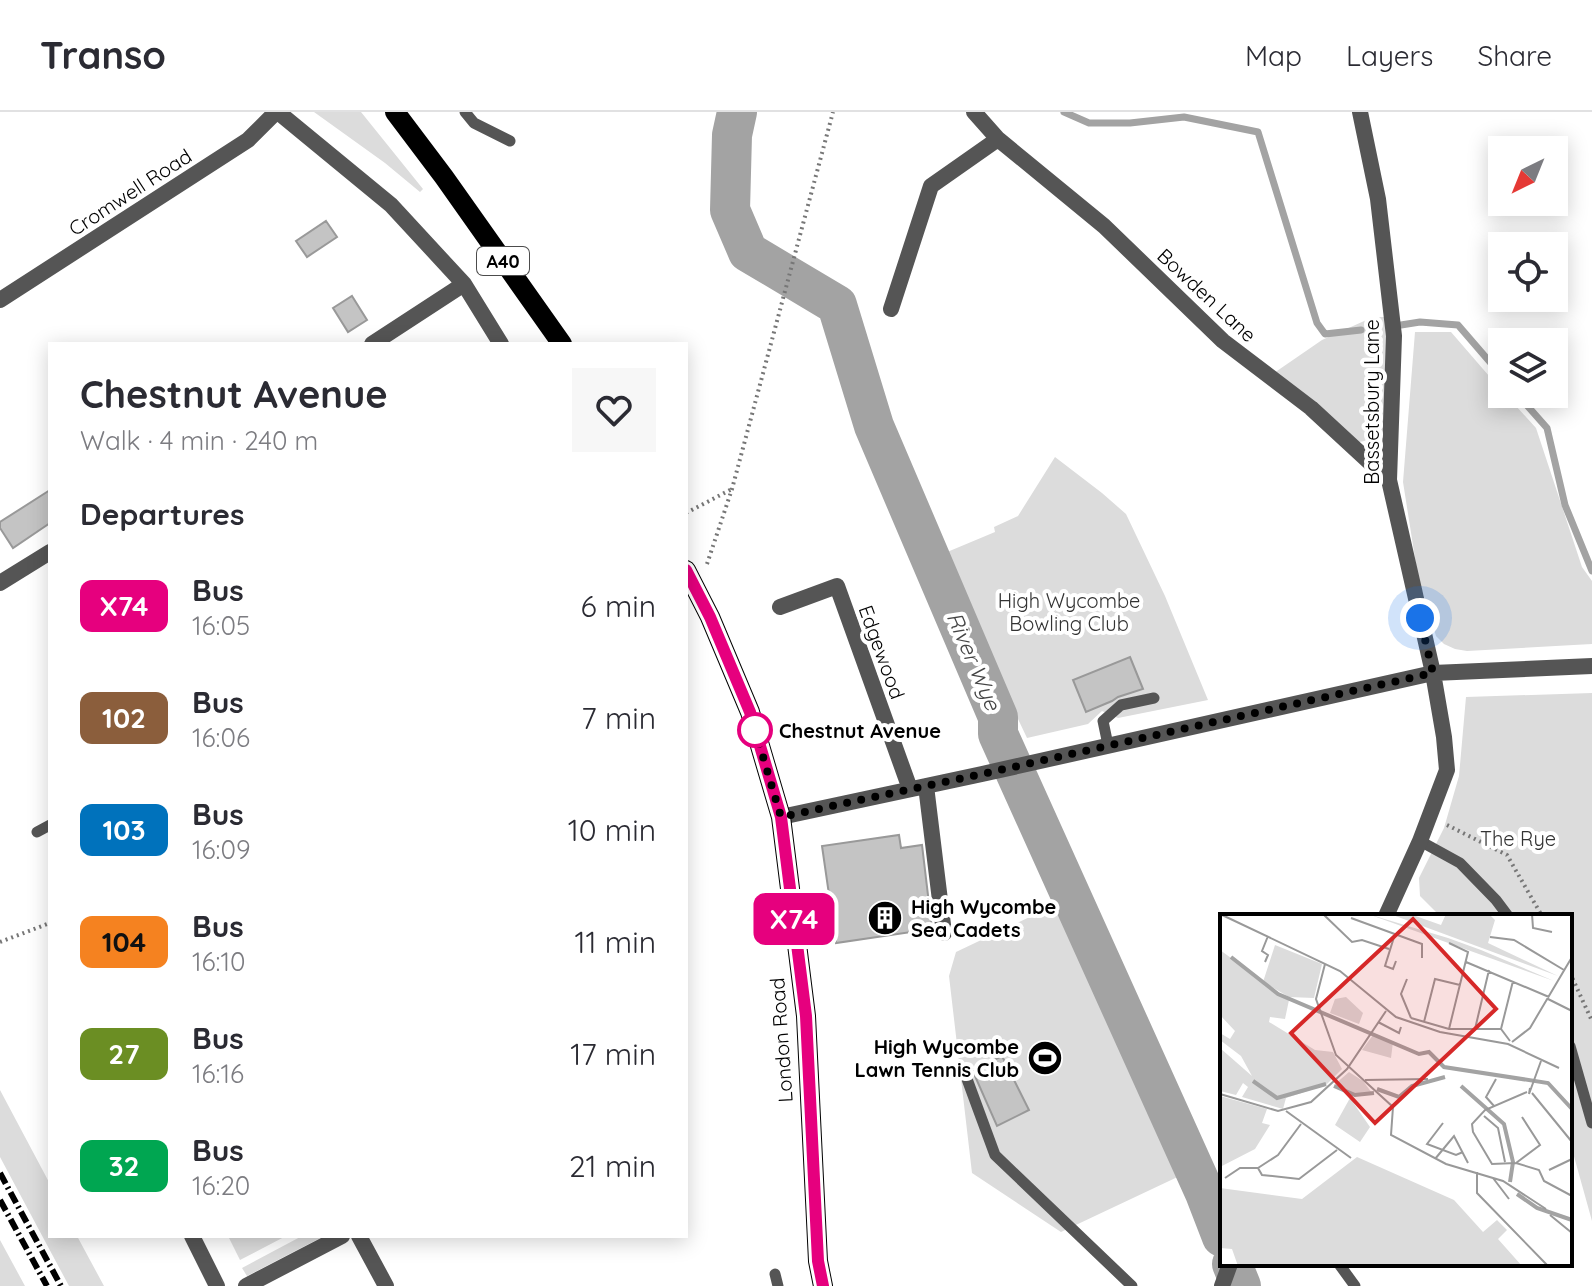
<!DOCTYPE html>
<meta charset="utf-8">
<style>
:root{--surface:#fff;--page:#f7f7f7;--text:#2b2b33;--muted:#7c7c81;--line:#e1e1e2}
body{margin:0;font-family:Quicksand,sans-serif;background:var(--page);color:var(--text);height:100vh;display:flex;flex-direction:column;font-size:30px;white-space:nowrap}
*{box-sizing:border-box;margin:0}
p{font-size:26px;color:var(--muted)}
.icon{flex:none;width:44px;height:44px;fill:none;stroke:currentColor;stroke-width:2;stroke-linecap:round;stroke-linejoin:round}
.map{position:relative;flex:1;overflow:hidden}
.drawer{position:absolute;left:48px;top:230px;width:640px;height:896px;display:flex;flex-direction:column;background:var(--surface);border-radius:0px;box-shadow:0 4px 20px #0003}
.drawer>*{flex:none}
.badge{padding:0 16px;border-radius:12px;font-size:28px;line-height:52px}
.needle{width:52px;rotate:223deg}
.controls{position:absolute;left:1488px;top:24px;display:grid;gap:16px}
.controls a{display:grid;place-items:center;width:80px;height:80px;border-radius:0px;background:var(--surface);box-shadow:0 4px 20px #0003;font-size:40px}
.you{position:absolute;width:40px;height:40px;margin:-20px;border:6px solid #fff;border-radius:50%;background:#1a73e8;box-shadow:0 0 0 12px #1a73e833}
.map>.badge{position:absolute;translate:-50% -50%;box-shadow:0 0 0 4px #fff}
h2{padding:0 32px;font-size:30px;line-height:72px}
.round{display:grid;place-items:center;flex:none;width:84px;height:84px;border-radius:0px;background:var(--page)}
.summary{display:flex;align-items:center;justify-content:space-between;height:136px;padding:0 32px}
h1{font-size:38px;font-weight:800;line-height:60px}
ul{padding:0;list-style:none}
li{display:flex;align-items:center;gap:24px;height:112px;padding:0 32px}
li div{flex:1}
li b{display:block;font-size:30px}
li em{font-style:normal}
li .badge{min-width:88px;font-weight:700;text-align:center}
header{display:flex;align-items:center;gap:48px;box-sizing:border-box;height:112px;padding:0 40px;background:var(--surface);border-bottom:2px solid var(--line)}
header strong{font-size:38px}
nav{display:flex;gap:44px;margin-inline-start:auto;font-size:28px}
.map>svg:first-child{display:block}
.green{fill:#dcdcdc}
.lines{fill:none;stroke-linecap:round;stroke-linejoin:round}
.stream{stroke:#a3a3a3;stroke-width:7}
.river{stroke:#a3a3a3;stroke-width:40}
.building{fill:#c4c4c4;stroke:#999;stroke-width:2}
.path{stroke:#777;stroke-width:4;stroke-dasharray:2 4;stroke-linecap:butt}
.service{stroke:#555;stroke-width:11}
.minor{stroke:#555;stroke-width:16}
.primary{stroke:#000;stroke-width:20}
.rail{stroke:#000;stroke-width:6;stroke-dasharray:12 4 2 4;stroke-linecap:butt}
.line-casing{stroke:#fff;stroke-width:18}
.line{stroke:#e6007e;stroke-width:12}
.walk{stroke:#000;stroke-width:8;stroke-dasharray:0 14.4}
.stop-dot{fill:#fff;stroke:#e6007e;stroke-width:4}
.labels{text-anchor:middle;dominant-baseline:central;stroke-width:8;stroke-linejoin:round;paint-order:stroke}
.shield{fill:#fff;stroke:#4c4c4c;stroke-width:2}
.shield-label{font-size:18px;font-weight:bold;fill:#000}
.street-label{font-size:20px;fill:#000;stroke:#fff}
.park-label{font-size:20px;fill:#333;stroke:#fff}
.stop-label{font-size:20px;font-weight:bold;fill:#000;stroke:#fff;text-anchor:start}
.poi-label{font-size:20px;font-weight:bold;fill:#000;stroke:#fff;text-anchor:start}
.water-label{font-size:22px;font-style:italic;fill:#444;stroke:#fff}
.inset-river{fill:none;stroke:#a3a3a3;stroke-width:4}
.inset-road{fill:none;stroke:#999;stroke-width:2}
.view{fill:#d62828;fill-opacity:0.15;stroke:#d62828;stroke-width:4}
.inset-edge{fill:none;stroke:#000;stroke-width:4}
</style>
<header>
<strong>Transo</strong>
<nav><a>Map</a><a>Layers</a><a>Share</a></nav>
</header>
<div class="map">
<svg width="1592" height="1174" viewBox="0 0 1592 1174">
<rect width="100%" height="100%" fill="#fff"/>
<path class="green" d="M314 0H361L423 77 420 80 385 51Z
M1373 205H1385L1387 248 1386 314C1379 324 1371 328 1359 330L1274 261 1322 228Z
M1415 220H1451L1502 279V282H1505L1536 316 1582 455 1592 469V532L1467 539 1455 537 1444 532 1436 524 1418 465 1403 370Z
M1055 345 1102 381 1126 402 1165 484 1208 588 1118 606 1102 599 1088 612 1027 626 940 443 995 420 994 415 1018 404Z
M1592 581V1109L1570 1030V804H1440L1420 784 1419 766 1444 716 1459 664 1466 585Z
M1059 791 1186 1061 1061 1120 972 1061 949 864 956 840Z
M0 978 50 1072V1124H77L104 1174H69L0 1045Z
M228 1124H286L240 1148Z
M302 1124H324L247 1164 242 1156Z
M0 1128 25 1174H0Z"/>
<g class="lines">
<path class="stream" d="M1064 0 1089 11H1130L1184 5 1258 20 1317 211 1325 222 1361 218
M1401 213 1420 210 1458 213 1502 264
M1517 282 1547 316 1565 393 1592 459"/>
<path class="river" d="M737 0 732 23 730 98 748 140 837 193 874 314 998 605V622L1205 1081 1222 1125
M1232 1152 1241 1174"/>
</g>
<path class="building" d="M326 109 337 125 307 145 296 129Z
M352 184 367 208 348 220 333 196Z
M50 378V411L13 436 0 416V410Z
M1130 545 1143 577 1118 585 1112 589 1086 600 1073 568Z
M899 723 901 736 922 733 932 817 836 831 822 734Z
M1002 944 1029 998 997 1014 975 964 971 959Z"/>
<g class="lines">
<path class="path" d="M686 401 732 377
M707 452 732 377 833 0
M1447 713 1507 743 1542 804
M0 830 50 811
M1570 861 1592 909"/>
<path class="service" d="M465 0 474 11 510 29
M1108 633 1103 609 1121 593 1154 586
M37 720 50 713
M1420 729 1460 751 1496 788 1508 804
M1570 934 1592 1011
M967 967 995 1043 1132 1174
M1339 1152 1355 1174
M775 1162 778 1174"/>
<path class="minor" d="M278 0 391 93 464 172 501 232
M974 0 998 27 1104 114 1223 229 1311 296 1389 368
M1360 0 1378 87 1394 224 1389 368 1433 561 1444 625 1447 658 1420 729 1386 804
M0 188 248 28 276 0
M891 197 931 74 998 27
M372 232 464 172
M0 471 50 440
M780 495 837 474 910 677
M926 674 944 821
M781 705 982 662 1433 561 1592 554
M192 1124 217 1174
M359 1124 386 1174
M246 1174 342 1124
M1222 1174 1230 1152"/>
<path class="primary" d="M395 0 444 65 562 232
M686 458 710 505 750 600 781 705 806 904 818 1149 823 1174"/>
<path class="rail" d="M0 1061 61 1174
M0 1088 47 1174"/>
</g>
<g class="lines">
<g class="line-casing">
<path id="line" d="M686 458 710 505 750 600 781 705 806 904 818 1149 823 1174"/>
</g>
<use href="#line" class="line"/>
<path class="walk" d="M755 618 781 705 982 662 1433 561 1420 506"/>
</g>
<defs>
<g id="building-disc" transform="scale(1.8)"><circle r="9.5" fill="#000" stroke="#fff"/><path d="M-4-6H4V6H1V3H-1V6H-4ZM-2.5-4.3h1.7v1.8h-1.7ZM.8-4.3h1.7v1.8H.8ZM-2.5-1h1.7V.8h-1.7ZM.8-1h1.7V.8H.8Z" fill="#fff"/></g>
<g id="stadium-disc" transform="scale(1.8)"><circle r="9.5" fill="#000" stroke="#fff"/><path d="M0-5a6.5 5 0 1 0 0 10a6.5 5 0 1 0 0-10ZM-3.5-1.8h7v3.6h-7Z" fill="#fff"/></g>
</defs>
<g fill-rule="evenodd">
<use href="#building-disc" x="885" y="806"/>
<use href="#stadium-disc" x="1045" y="946"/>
</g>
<circle class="stop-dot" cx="755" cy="618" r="16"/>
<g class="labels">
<rect class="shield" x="477" y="135" width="52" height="28" rx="6"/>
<g class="shield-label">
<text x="503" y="149">A40</text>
</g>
<g class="street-label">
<text transform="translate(130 80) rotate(-33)">Cromwell Road</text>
<text transform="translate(1207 183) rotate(43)">Bowden Lane</text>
<text transform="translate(1371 290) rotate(-90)">Bassetsbury Lane</text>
<text transform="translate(882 540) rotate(70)">Edgewood</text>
<text transform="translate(781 928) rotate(-94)">London Road</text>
</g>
<g class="park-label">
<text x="1069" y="488">High Wycombe<tspan x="1069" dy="23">Bowling Club</tspan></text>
<text x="1518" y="726">The Rye</text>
</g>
<g class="stop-label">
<text x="779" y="618">Chestnut Avenue</text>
</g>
<g class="poi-label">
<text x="911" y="794">High Wycombe<tspan x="911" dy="23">Sea Cadets</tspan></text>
<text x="1019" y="934" text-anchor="end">High Wycombe<tspan x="1019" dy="23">Lawn Tennis Club</tspan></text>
</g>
<g class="water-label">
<text transform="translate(974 549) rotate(67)">River Wye</text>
</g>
</g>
<g transform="translate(1220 802)">
<rect width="352" height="352" fill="#fff"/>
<path d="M148 0 228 24 261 36 334 67ZM170 0H190L221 11 226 0H269L275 6 268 29 338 62ZM55 31 102 50 94 84 69 83 43 68ZM0 36 69 86 65 105 50 103 49 108 95 136 113 138 122 155 106 171 66 184 63 195 22 183 28 173 23 169 16 181 0 177V134L32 162 21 142 0 126V119L10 125 15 117 0 101ZM126 83 143 99 139 110 110 99 115 85ZM153 121 173 128 171 144 142 136ZM129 158 143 167 152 179 136 181 114 171ZM0 182 47 195 42 209 50 211 35 235 0 253ZM130 184 150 213 140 228 115 211ZM137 243 234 286 263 318 277 306 287 316 278 325 302 352H18L12 335 0 334V274L82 285Z" fill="#dcdcdc"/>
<path class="inset-river" d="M11 43 58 80 199 140 209 138 224 153 328 169 352 195M33 167 57 184 106 170M114 172 135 181 154 179M241 172 284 210 293 248 290 268M157 175 179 183 192 172 225 163M297 280 317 294 352 306"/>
<path class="inset-road" d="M0 0 120 57 176 103 220 118 288 130 339 154M103 0 132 28 142 26 169 35M312 0 313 14 332 18M131 4 202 30V44M175 20 165 52 173 55 176 47M270 23 294 26 344 56M45 48 48 41 42 37 48 22M246 48 329 83M105 50 96 85 116 141 173 193 171 221 226 250 283 267 326 295M187 65 181 80 191 104M328 85 352 97M191 104 229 115H281L290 127M158 108 179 119 181 113M204 108 215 65 240 71M229 115 248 38 229 29M255 115 269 56M281 115 293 67M292 128 310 114 352 43M145 166 208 165M310 174 309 180 321 147M307 178 265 196 252 210 253 218 272 250 296 249 319 256 324 267 352 282M312 179 352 228M0 180 58 197 91 188 127 155 166 97M274 192 266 183 276 165M66 197 131 244M264 202 278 214 285 248M223 209 207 230 236 241 243 238M81 210 58 241 38 254 42 261 79 265 117 236M215 245 234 222 248 249M296 249 320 231 302 203M329 256 352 245M257 258V279L328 352M5 264 20 254H38M273 264 289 285M330 301 352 319"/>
<path class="view" d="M193 5 276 95 155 209 71 119Z"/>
<rect width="352" height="352" class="inset-edge"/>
</g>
</svg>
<div class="controls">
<a><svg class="needle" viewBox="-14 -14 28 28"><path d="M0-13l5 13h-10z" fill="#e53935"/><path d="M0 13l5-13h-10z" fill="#7c7c81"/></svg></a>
<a><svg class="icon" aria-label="locate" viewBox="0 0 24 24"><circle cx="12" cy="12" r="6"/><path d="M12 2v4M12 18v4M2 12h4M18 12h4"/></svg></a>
<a><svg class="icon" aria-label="layers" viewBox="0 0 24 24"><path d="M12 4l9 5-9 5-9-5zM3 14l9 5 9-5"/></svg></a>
</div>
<div class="you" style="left:1420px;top:506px"></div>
<b class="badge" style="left:794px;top:807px;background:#e6007e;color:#fff">X74</b>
<section class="drawer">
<div class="summary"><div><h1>Chestnut Avenue</h1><p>Walk · 4 min · 240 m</p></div><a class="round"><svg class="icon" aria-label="heart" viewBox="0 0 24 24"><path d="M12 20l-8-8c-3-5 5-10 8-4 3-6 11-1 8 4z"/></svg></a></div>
<h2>Departures</h2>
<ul>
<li><span class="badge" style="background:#e6007e;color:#fff">X74</span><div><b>Bus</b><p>16:05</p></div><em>6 min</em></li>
<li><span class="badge" style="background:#8b5e3c;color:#fff">102</span><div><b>Bus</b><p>16:06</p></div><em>7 min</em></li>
<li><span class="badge" style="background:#0072bc;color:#fff">103</span><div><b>Bus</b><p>16:09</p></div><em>10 min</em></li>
<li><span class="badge" style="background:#f58220;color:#111">104</span><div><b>Bus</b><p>16:10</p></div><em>11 min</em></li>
<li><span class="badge" style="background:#6b8e23;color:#fff">27</span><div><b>Bus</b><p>16:16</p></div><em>17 min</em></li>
<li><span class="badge" style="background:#00a651;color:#fff">32</span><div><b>Bus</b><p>16:20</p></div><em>21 min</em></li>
</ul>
</section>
</div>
